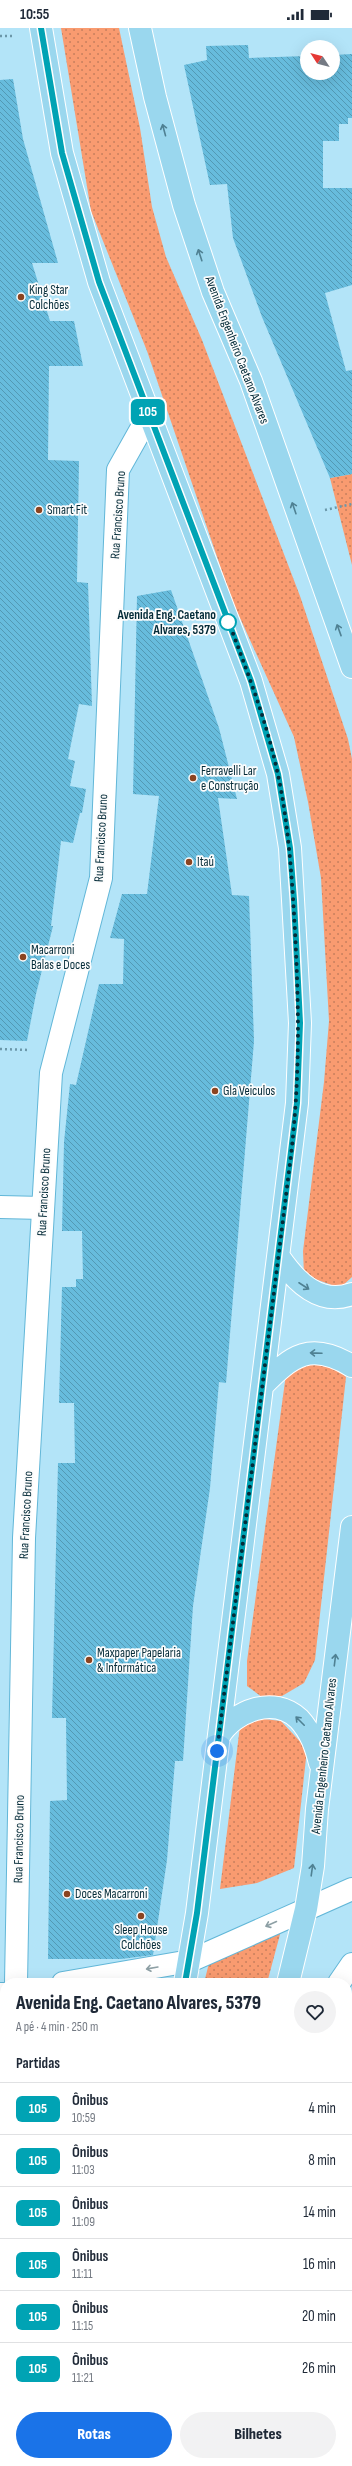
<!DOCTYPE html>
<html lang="pt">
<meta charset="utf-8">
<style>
:root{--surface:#fff;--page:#f2f2f3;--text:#1f2937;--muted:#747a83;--line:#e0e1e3;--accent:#1a73e8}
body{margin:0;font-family:"Sofia Sans Condensed",sans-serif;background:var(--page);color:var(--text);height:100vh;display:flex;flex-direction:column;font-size:15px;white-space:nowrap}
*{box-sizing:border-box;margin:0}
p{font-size:13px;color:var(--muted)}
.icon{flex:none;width:22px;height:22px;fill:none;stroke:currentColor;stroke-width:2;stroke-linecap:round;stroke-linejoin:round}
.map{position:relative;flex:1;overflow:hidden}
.drawer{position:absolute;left:0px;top:1950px;width:352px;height:488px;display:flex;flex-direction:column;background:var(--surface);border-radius:16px 16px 0 0;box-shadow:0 4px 16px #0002}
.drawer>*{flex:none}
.badge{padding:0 8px;border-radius:6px;font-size:14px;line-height:26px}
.needle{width:26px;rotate:306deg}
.buttons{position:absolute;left:300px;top:12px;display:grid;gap:8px}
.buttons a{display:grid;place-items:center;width:40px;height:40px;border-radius:50%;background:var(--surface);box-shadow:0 4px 16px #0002;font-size:20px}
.you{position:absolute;width:20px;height:20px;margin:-10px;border:3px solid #fff;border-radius:50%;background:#1a73e8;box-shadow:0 0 0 6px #1a73e833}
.map>.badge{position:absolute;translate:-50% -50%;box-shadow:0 0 0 2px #fff}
h2{padding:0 16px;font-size:15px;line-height:36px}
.round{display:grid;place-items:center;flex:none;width:42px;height:42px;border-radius:21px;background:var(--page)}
.overview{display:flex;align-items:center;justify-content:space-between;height:68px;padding:0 16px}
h1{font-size:19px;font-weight:800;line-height:30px}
.action{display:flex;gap:8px;margin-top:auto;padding:8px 16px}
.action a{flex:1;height:46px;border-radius:24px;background:var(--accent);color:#fff;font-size:16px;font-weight:800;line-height:46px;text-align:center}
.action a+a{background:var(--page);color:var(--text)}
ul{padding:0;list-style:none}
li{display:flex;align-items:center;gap:12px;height:52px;padding:0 16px;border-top:1px solid var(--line)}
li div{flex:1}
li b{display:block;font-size:15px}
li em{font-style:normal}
li .badge{min-width:44px;font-weight:700;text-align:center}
.status{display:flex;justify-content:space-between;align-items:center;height:28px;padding:0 20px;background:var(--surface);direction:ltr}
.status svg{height:11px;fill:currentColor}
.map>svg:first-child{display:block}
.park{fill:url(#park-dots)}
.building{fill:url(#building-back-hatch)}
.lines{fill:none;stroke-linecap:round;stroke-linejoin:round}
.street-casing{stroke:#62b7d8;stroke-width:24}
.secondary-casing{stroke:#62b7d8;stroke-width:24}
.primary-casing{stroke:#fff;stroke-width:24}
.path{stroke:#6b97a9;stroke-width:2.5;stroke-dasharray:2 3;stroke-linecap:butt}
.street{stroke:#fff;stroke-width:22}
.secondary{stroke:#fff;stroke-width:22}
.primary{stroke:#9ad7ee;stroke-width:22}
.oneway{stroke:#4f8193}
.oneway2{stroke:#8ea0a5}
.line-casing{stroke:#fff;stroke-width:9}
.line{stroke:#00a3b4;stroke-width:6}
.walk{stroke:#042b38;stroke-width:4;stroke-dasharray:0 7.2}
.poi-dot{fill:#8b4420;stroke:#fcfcfc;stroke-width:1.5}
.stop-dot{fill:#fff;stroke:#00a3b4;stroke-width:2}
.labels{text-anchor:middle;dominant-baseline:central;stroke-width:3.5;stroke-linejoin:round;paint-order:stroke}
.poi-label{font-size:13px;fill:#042b38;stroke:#fcfcfc;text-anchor:start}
.street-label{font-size:13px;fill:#042b38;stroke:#fcfcfc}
.stop-label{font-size:13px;font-weight:bold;fill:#042b38;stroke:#fcfcfc;text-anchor:end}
</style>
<div class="status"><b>10:55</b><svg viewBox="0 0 49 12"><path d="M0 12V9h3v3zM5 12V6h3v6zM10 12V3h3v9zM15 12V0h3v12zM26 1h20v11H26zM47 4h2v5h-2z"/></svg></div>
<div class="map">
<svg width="352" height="2438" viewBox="0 0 352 2438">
<defs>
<pattern id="park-dots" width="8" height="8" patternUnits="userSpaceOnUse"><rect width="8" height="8" fill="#f99b70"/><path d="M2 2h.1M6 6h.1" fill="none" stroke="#c77f5d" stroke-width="1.8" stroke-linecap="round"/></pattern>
<pattern id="building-back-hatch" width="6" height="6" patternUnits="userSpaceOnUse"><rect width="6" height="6" fill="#67bcdd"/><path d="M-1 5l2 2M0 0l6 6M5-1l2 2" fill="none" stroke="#5399b4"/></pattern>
</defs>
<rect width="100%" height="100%" fill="#b3e4f8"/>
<path class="park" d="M61 0H119L140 100 152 179 166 229 202 312 300 568 348 711 352 731V1249L340 1260 304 1247 303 1223 324 1054 329 993 321 850 308 774 294 709 231 570 147 323 91 183Z
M352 446V537L330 450Z
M303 1336H331L346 1349 315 1632 304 1655 282 1668 262 1669 247 1658V1633L286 1346Z
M255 1690 281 1693 307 1721 294 1840 257 1855 220 1861 240 1698Z
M282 1899 267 1955H204L209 1935Z
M5 2394V2433H63L60 2438H0V2402Z"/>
<path class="building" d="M248 17 249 30 307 28V45H333V27L352 26V90H348V96H339V113H323V160H352V257L325 265 346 343 352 342V446L330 450 262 289 233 210 227 156 210 157 184 37 207 32 206 18Z
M13 51 23 111 58 235H32L50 293H74L83 338H49L48 432 79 433 77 554 88 555 92 678 79 676 68 731 75 733 70 758 86 761 82 785H80L73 815 61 813 51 898H53L36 966 27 1013 0 1012V52Z
M171 562 219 700 237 771 218 770 232 867 249 868 254 1013 226 1355 219 1354 210 1460 193 1578 183 1733H175L167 1832 153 1927 121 1931H48L50 1773 67 1772 66 1690H52L58 1435H75L74 1375H59L62 1259H76V1251H83L82 1203H62L64 1114 70 1056 76 1057 99 956H123L124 911 110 910 122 866H147L159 768 133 766 137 568Z"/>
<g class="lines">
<g class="street-casing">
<path id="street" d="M0 1179 43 1180
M16 1955 24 1510 51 1045 101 850 118 442 149 387
M347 2219 352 2221"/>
</g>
<g class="secondary-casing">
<path id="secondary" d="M63 1955 190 1933 352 1861
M339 1955 352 1936
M0 1966H5"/>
</g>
<g class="primary-casing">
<path id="primary" d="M41 0 62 125 99 254 251 653 278 746 290 820 293 872 300 995 297 1075 197 1885 185 1955
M140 0 155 69 184 177 213 264 251 353 352 639
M279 1229C296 1254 320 1278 352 1266
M262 1358C292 1327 311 1313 352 1338
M219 1708C234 1683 274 1667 299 1691 311 1704 316 1719 320 1735
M288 1955 306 1881 313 1838 317 1781 352 1499
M0 2383 5 2375
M88 2438 90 2433"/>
</g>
<path class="path" d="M0 8H15
M325 482 352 476
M0 1021 30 1022"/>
<use href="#street" class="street"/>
<use href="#secondary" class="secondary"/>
<use href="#primary" class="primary"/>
</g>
<defs><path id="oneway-shaft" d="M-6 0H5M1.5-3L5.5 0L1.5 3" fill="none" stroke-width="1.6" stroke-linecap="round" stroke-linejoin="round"/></defs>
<g class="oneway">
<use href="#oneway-shaft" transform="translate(164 102) rotate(-105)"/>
<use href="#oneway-shaft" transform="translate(200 227) rotate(-108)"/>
<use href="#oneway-shaft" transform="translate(294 480) rotate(-109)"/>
<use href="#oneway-shaft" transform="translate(339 602) rotate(-110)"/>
<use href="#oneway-shaft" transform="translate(304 1258) rotate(33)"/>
<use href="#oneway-shaft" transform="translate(316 1325) rotate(-178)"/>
<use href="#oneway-shaft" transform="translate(335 1632) rotate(-83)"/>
<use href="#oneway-shaft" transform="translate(300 1693) rotate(-135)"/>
<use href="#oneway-shaft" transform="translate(312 1842) rotate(-82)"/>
</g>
<g class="oneway2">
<use href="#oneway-shaft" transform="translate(271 1896) rotate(156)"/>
<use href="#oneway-shaft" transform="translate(152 1940) rotate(170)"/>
</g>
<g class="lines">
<g class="line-casing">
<path id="line" d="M41 0 62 125 99 254 251 653 278 746 290 820 294 872 300 995 297 1075 197 1885 185 1955"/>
</g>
<use href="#line" class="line"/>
<path class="walk" d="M217 1723 291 1127C300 1049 299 981 295 903 292 851 289 799 278 747 267 694 247 643 228 592V594"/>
</g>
<g class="poi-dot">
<circle cx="21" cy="269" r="4"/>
<circle cx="39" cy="482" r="4"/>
<circle cx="193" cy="750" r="4"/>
<circle cx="189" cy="834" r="4"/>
<circle cx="23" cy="929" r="4"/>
<circle cx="215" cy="1063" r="4"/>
<circle cx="89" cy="1632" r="4"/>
<circle cx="67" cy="1866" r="4"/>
<circle cx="141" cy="1888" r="4"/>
</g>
<circle class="stop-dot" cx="228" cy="594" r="8"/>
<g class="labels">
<g class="poi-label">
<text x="29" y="262">King Star<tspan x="29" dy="15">Colchões</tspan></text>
<text x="47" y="482">Smart Fit</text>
<text x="201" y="743">Ferravelli Lar<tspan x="201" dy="15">e Construção</tspan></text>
<text x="197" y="834">Itaú</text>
<text x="31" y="922">Macarroni<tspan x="31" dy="15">Balas e Doces</tspan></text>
<text x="223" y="1063">Gla Veiculos</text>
<text x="97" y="1625">Maxpaper Papelaria<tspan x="97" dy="15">&amp; Informática</tspan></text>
<text x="75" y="1866">Doces Macarroni</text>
<text x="141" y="1902" text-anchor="middle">Sleep House<tspan x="141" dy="15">Colchões</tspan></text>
</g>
<g class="street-label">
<text transform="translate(237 322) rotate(69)">Avenida Engenheiro Caetano Alvares</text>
<text transform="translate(118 487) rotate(-86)">Rua Francisco Bruno</text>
<text transform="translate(101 810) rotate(-87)">Rua Francisco Bruno</text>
<text transform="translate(44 1164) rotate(-87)">Rua Francisco Bruno</text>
<text transform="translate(26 1487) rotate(-87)">Rua Francisco Bruno</text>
<text transform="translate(324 1728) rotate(-84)">Avenida Engenheiro Caetano Alvares</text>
<text transform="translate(19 1811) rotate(-89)">Rua Francisco Bruno</text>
</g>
<g class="stop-label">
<text x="216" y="587">Avenida Eng. Caetano<tspan x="216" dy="15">Alvares, 5379</tspan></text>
</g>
</g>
</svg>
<div class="buttons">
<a><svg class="needle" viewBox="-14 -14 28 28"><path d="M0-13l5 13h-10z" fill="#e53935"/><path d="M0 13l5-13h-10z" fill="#747a83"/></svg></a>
</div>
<div class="you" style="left:217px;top:1723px"></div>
<b class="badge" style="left:148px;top:384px;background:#00a3b4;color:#fff">105</b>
<section class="drawer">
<div class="overview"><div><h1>Avenida Eng. Caetano Alvares, 5379</h1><p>A pé · 4 min · 250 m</p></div><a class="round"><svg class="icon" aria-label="heart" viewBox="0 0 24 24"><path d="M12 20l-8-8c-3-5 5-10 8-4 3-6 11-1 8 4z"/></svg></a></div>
<h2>Partidas</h2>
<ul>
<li><span class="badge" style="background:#00a3b4;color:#fff">105</span><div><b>Ônibus</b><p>10:59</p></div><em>4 min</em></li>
<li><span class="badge" style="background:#00a3b4;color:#fff">105</span><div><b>Ônibus</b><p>11:03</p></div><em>8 min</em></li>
<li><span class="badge" style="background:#00a3b4;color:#fff">105</span><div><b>Ônibus</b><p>11:09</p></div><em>14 min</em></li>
<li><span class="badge" style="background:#00a3b4;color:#fff">105</span><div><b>Ônibus</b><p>11:11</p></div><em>16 min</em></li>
<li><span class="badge" style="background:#00a3b4;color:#fff">105</span><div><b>Ônibus</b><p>11:15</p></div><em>20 min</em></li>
<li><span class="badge" style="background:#00a3b4;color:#fff">105</span><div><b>Ônibus</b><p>11:21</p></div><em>26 min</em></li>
</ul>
<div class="action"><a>Rotas</a><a>Bilhetes</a></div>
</section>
</div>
